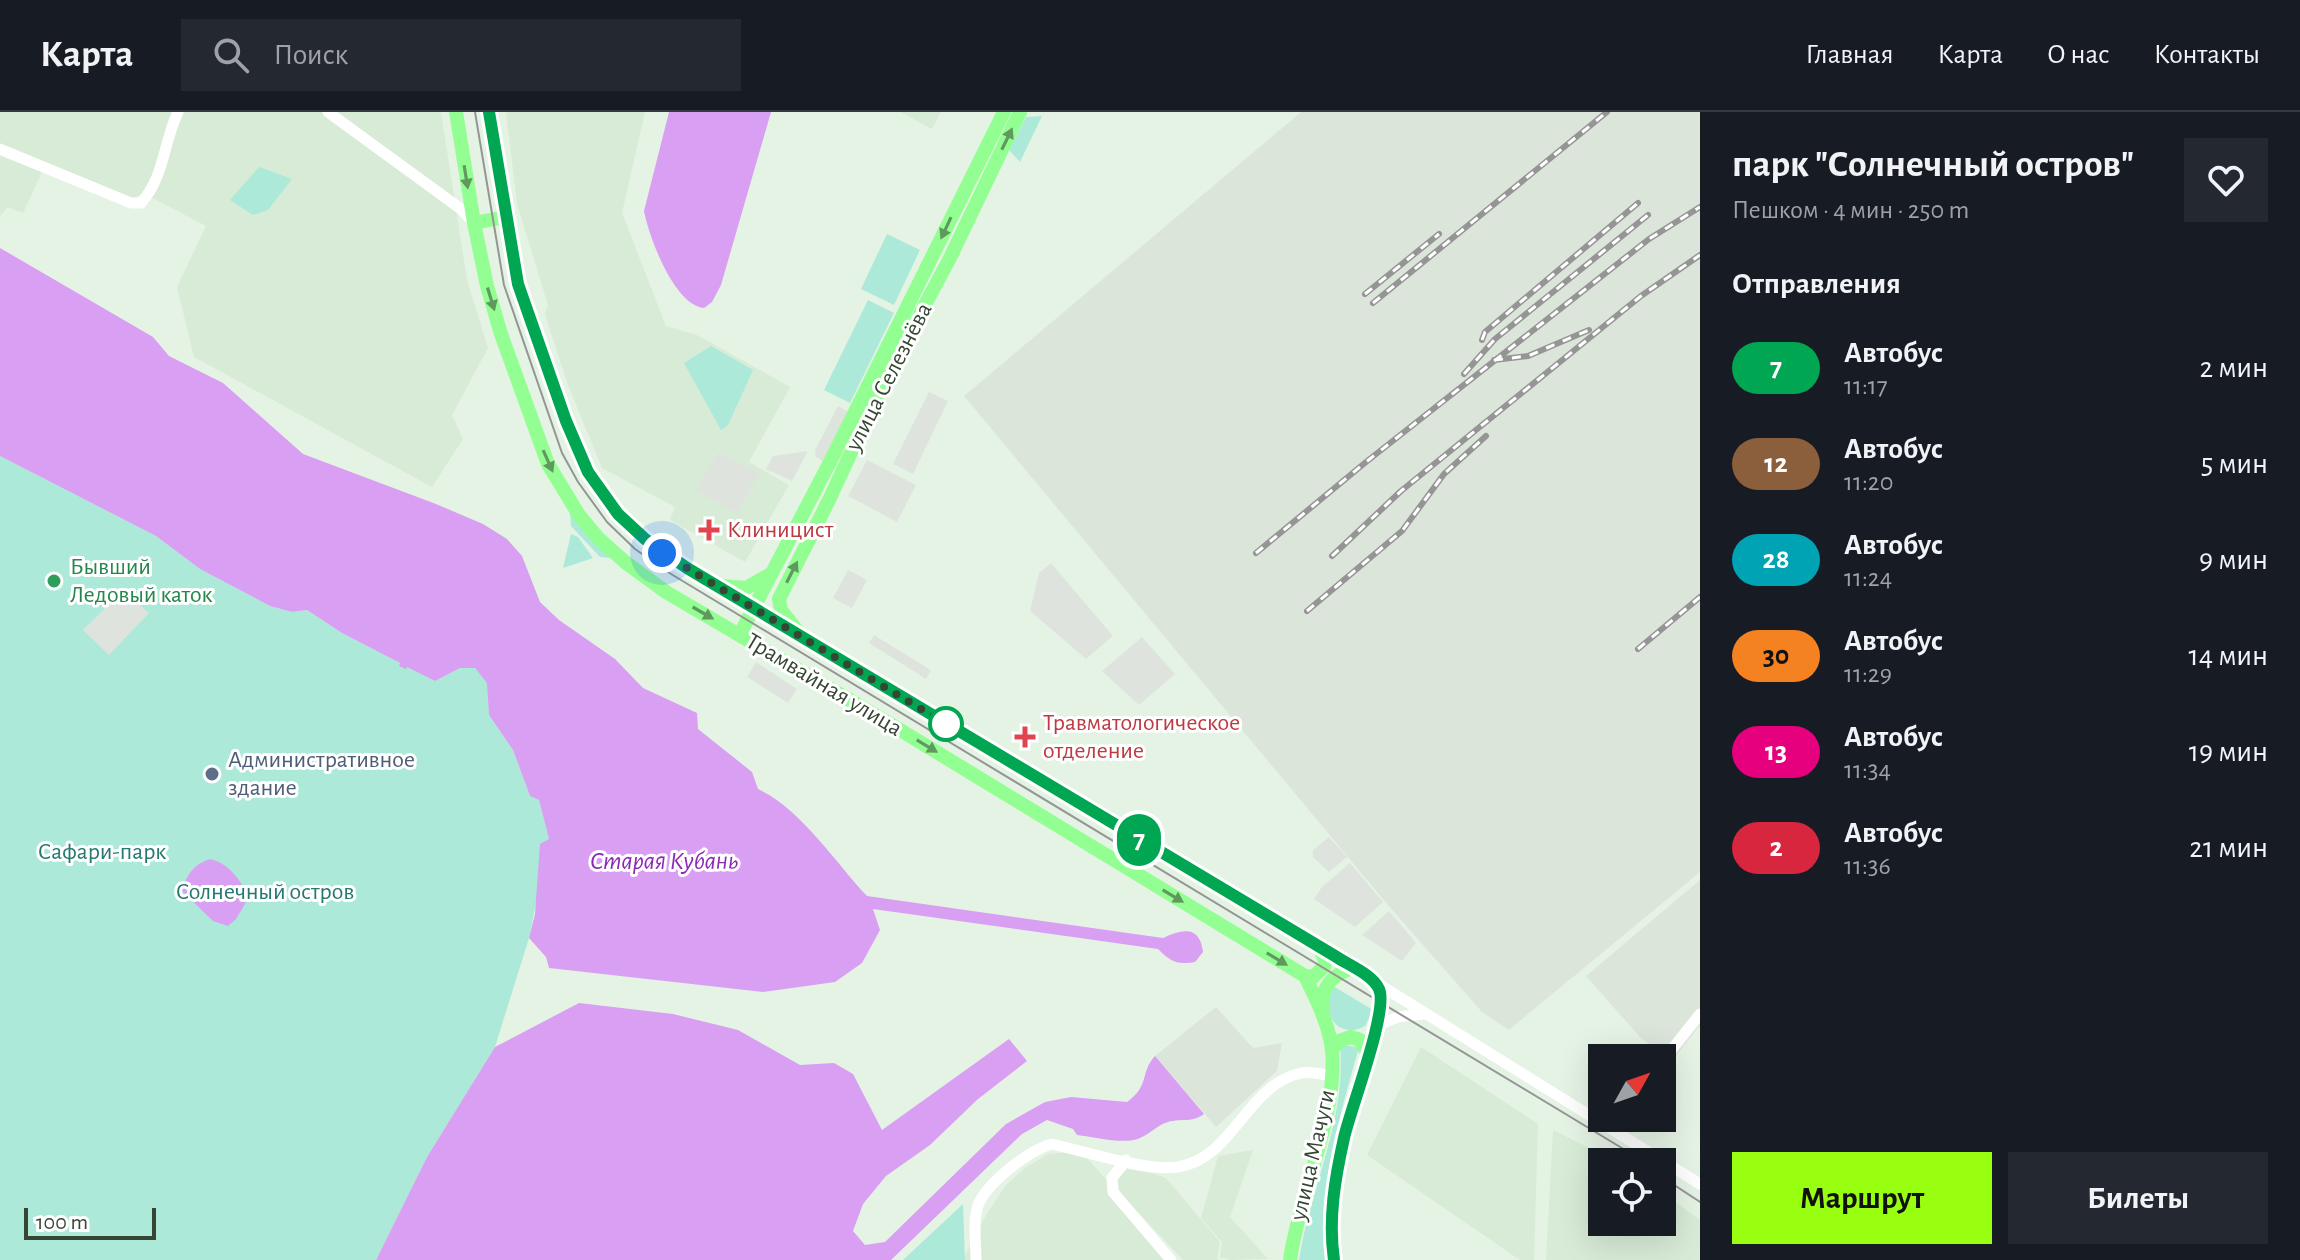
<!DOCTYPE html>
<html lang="ru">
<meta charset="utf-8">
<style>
:root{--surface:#171b24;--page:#242831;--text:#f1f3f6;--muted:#9ea1a6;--line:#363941;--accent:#99ff10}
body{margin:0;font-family:"Alegreya Sans",sans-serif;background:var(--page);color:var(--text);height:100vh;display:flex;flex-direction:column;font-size:30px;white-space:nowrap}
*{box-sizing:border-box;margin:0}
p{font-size:26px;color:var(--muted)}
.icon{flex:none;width:44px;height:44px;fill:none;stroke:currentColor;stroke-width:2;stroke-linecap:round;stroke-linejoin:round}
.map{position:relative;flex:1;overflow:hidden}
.details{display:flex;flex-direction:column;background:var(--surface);width:600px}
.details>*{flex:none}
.badge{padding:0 16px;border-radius:26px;font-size:28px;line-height:52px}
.needle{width:52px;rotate:50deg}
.buttons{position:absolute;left:1588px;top:932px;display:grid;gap:16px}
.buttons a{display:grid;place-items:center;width:88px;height:88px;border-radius:0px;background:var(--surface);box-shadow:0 8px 32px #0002;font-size:40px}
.scale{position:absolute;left:24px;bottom:20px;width:132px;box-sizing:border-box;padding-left:8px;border:4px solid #364634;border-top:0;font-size:22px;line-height:28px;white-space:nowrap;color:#364634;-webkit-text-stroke:6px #fff;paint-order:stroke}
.you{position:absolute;width:40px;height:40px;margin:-20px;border:6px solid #fff;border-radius:50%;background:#1a73e8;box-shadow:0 0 0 12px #1a73e833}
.map>.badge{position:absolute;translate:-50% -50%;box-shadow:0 0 0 4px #fff}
h2{padding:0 32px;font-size:30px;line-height:72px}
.round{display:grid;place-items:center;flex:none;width:84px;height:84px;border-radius:0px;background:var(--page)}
.summary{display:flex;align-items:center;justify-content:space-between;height:136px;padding:0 32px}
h1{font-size:38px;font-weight:700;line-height:60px}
.action{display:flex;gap:16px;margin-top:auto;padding:16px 32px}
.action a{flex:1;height:92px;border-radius:0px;background:var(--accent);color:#111;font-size:32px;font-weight:700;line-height:92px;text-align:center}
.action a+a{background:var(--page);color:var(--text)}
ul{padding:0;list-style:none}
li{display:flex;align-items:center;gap:24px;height:96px;padding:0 32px}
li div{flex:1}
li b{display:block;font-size:30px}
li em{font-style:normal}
li .badge{min-width:88px;font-weight:700;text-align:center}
header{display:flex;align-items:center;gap:48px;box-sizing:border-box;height:112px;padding:0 40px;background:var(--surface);border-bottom:2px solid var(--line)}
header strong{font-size:38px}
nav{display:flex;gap:44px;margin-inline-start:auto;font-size:28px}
.search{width:560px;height:72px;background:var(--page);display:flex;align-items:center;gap:20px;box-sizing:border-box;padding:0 28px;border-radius:0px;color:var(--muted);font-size:30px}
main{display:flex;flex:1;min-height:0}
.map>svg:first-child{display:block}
.residential{fill:#d7ebd7}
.industrial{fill:#dce5da}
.green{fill:#ace9d8}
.parking{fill:#dee4dd}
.water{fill:#d89ff2}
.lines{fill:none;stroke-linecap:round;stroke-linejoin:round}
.minor{stroke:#fff;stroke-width:11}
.major{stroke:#93ff92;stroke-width:14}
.tram{stroke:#959595;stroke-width:2}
.rail-casing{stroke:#959595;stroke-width:6}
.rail{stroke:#fff;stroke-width:3;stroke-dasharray:9;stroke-linecap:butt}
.oneway{fill:#60995e}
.line-casing{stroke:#fff;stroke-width:18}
.line{stroke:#00a651;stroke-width:12}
.walk{stroke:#364634;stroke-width:8;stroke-dasharray:0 14.4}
.health-dot{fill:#e0444e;stroke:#fff;stroke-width:3}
.leisure-dot{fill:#2e9e5b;stroke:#fff;stroke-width:3}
.stop-dot{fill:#fff;stroke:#00a651;stroke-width:4}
.service-dot{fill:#5c6f8a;stroke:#fff;stroke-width:3}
.labels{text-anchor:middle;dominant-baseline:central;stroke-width:6;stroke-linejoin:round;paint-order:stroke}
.street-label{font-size:24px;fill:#364634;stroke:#fff}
.health-label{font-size:24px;fill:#be3a42;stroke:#fff;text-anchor:start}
.leisure-label{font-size:24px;fill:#27864d;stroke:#fff;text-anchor:start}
.service-label{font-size:24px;fill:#4e5e75;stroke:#fff;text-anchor:start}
.park-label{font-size:24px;fill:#267970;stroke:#fff}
.water-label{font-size:26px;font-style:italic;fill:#8b2ab5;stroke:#fff}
</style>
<header>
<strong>Карта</strong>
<div class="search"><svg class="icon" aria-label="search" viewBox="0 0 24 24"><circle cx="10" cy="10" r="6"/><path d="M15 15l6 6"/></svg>Поиск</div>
<nav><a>Главная</a><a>Карта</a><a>О нас</a><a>Контакты</a></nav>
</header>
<main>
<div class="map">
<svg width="1700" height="1148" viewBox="0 0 1700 1148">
<rect width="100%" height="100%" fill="#e5f3e5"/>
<path class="residential" d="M0 0H441L467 168 488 236 452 303 463 327 432 375 194 245 177 175 206 114 143 81 132 87 0 34Z
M506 0H645L622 101 666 214 697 223 790 275 749 350 789 373 745 450 670 408 675 395 602 356 568 273 545 203 548 193 517 92Z
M900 0H941L932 17Z
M0 44 42 60 23 101 8 95 0 104Z
M1421 935 1538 1012 1534 1148H1520L1367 1043Z
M1553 1018 1617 1050H1602V1110H1662V1080L1700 1108V1148H1546Z
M1253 1038 1230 1105 1268 1147 1230 1148 1220 1145 1222 1130 1201 1106 1218 1044Z
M1081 1039 1177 1148H965V1143L988 1100 1006 1073 1025 1056 1048 1042Z
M1127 1057 1155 1062 1166 1066 1220 1130 1217 1147 1220 1148H1183L1120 1081 1117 1067Z"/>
<path class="industrial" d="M1301 0H1700V760L1509 918 1482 900 1387 792 964 284Z
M1700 768V913L1672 949 1640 925 1586 864Z
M1216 895 1253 936 1282 931 1277 959 1216 1015 1155 944Z"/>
<path class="green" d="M1042 4 1020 50 1009 38 1026 5Z
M259 55 292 67 268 98 253 103 230 88Z
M887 122 920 138 894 193 861 177Z
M868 188 894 201 850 291 824 278Z
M711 234 753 258 728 313 721 318 684 251Z
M0 344 156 424 200 457 270 494 292 500 307 498 342 521 435 569 460 556H475L488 571 489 603 513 638 530 684 539 688 549 727 529 826 495 935 427 1045 376 1148H0Z
M570 399 611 446 600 445 571 414Z
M571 422 578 425 593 446 563 456Z
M1333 874 1373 898 1365 914C1337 930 1317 896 1333 874Z
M1340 933 1359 935C1339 1006 1319 1074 1325 1148H1299C1310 1077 1347 1006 1340 933Z
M963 1092 965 1148H903Z"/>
<path class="parking" d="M929 280 948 289 913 362 893 352Z
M838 294 852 302 829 352 816 345 815 338Z
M808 339 792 369 766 357 773 344Z
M718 340 760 361 737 401 695 379Z
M867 348 916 373 897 410 848 384Z
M1051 451 1113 524 1086 547 1030 499 1039 461Z
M848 458 867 468 852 496 833 486Z
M123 478 149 501 109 543 83 518Z
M874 523 931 558 926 567 869 531Z
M1142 525 1175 562 1139 593 1102 559Z
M756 550 797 577 788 591 747 565Z
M1329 725 1347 745 1329 760 1313 745V738Z
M1350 751 1383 790 1355 815 1314 787 1322 775Z
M1389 799 1416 831 1402 849 1362 823Z"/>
<path class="water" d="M669 0H771L721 173 712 190 704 196C674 193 649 125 644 99Z
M0 136 153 225 169 244 223 271 303 342 436 392 483 412 507 427 522 444 540 490 559 508 615 547 643 576 697 601 698 617 752 660 758 677C801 697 835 750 867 784L1163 826C1182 817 1200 813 1203 840L1195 850C1177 853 1171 850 1158 837L873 797 880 818 862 851 835 870 763 880 549 856 546 845 529 826 535 802 540 732 549 727 539 688 530 684 513 638 489 603 487 571 475 556H460L435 569 407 555 406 557 399 554 400 551 342 521 307 498 292 500 270 494 200 457 156 424 0 344Z
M210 747C229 751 241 769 249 785L236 807 228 814 213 809 182 779C186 763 194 752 210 747Z
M579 891 673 902 738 918 800 953 834 951 853 962 882 1018 1009 927 1027 949 978 987 930 1033 886 1064 863 1092 853 1119 865 1133 885 1130 1006 1012 1045 990 1071 985 1127 990C1150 974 1140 960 1155 944L1204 1002C1192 1011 1182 1006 1168 1010 1156 1013 1148 1025 1134 1028 1117 1031 1094 1025 1077 1023L1073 1017 1047 1008 1022 1022 891 1148H376L427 1045 495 935Z"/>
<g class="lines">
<path class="minor" d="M328 0 461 97 474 111
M0 37 131 91H141C165 64 163 31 178 0
M1375 870 1700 1072
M1377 913 1398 905 1423 902
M1662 950 1700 902
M1126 1048 1112 1066 1113 1080 1171 1148
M976 1148C976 1131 973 1113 977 1097 982 1074 1030 1037 1052 1032 1083 1039 1149 1060 1178 1055 1234 1046 1246 973 1301 961 1310 959 1322 962 1331 964"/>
<path class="major" d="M456 0 474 111 487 174 501 222 548 352 579 403 598 426 625 450 666 480 887 610 1305 864 1313 865 1324 855 1325 848 1319 836
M489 0 518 172 566 309 588 360 618 402 645 427 687 456 1335 844C1348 853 1372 862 1379 877 1389 898 1350 998 1344 1026 1335 1066 1328 1107 1334 1148
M474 111 505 105
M721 474 746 476 769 463
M796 517 781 498 779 487 829 388 886 265 949 148 1020 0
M740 522 829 352 1004 0
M1323 899C1320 877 1331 862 1353 856
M1332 938 1339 929 1351 925 1360 928 1368 942
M1290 1148C1299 1082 1338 1004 1332 938 1329 912 1316 887 1305 864"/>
<path class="tram" d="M475 0 504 173 562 341 578 370 607 410 635 437 671 462 1645 1050
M1662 1065 1700 1090"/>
<g class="rail-casing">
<path id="rail" d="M1365 182 1439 122
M1373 191 1607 0
M1482 228 1485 220 1638 91
M1494 248 1528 244 1589 218
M1464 262 1495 227 1648 103
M1256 441 1366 350 1649 127 1700 95
M1332 444 1401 379 1641 184 1700 143
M1307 499 1402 419 1444 362 1486 324
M1638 537 1700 485"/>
</g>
<use href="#rail" class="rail"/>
</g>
<defs><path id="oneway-solid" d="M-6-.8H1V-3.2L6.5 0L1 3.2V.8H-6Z" transform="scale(2)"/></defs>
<g class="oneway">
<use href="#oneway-solid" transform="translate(1007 27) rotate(-64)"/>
<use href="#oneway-solid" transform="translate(466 65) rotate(81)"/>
<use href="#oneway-solid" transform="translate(946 116) rotate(115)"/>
<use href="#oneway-solid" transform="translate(491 187) rotate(73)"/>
<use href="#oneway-solid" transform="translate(548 349) rotate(66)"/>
<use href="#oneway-solid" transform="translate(792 460) rotate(-63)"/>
<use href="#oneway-solid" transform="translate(703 501) rotate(30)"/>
<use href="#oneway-solid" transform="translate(927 634) rotate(31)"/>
<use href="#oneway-solid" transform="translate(1173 784) rotate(31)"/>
<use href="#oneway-solid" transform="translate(1277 847) rotate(31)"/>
</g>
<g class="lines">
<g class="line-casing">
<path id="line" d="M489 0 518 172 566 309 588 360 618 402 645 427 687 456 1335 844C1348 853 1372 862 1379 877 1389 898 1350 998 1344 1026 1335 1066 1328 1107 1334 1148"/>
</g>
<use href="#line" class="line"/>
<path class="walk" d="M662 441 946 612"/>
</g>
<g class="health-dot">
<path d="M705 406h8v8h8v8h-8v8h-8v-8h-8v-8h8z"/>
<path d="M1021 613h8v8h8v8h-8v8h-8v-8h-8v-8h8z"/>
</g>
<circle class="leisure-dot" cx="54" cy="469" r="8"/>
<circle class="stop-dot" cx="946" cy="612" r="16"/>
<circle class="service-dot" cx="212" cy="662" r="8"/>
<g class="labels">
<g class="street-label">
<text transform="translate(889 265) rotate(-63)">улица Селезнёва</text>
<text transform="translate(824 573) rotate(31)">Трамвайная улица</text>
<text transform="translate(1313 1043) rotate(-77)">улица Мачуги</text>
</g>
<g class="health-label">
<text x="727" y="418">Клиницист</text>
<text x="1043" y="611">Травматологическое<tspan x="1043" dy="28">отделение</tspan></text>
</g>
<g class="leisure-label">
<text x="70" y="455">Бывший<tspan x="70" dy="28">Ледовый каток</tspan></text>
</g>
<g class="service-label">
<text x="228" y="648">Административное<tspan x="228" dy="28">здание</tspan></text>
</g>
<g class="park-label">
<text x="102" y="740">Сафари-парк</text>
<text x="265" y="780">Солнечный остров</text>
</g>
<g class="water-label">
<text x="664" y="749">Старая Кубань</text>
</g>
</g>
</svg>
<div class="buttons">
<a><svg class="needle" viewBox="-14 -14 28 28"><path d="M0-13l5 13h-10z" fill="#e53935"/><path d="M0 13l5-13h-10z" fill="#9ea1a6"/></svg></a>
<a><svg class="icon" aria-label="locate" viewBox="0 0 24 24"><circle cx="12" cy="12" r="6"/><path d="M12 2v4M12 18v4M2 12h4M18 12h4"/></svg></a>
</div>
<div class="scale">100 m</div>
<div class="you" style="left:662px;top:441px"></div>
<b class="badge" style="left:1139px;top:728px;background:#00a651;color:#fff">7</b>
</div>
<section class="details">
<div class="summary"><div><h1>парк &quot;Солнечный остров&quot;</h1><p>Пешком · 4 мин · 250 m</p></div><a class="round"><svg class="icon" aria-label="heart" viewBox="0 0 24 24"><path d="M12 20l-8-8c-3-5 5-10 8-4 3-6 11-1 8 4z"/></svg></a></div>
<h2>Отправления</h2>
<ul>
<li><span class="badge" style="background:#00a651;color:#fff">7</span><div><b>Автобус</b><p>11:17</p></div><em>2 мин</em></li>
<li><span class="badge" style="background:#8b5e3c;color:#fff">12</span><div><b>Автобус</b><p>11:20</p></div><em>5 мин</em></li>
<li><span class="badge" style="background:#00a3b4;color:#fff">28</span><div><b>Автобус</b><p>11:24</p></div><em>9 мин</em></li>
<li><span class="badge" style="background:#f58220;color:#111">30</span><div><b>Автобус</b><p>11:29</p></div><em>14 мин</em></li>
<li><span class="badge" style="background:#e6007e;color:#fff">13</span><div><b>Автобус</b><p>11:34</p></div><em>19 мин</em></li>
<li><span class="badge" style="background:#d7263d;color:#fff">2</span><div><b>Автобус</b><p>11:36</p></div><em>21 мин</em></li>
</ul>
<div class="action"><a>Маршрут</a><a>Билеты</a></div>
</section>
</main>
